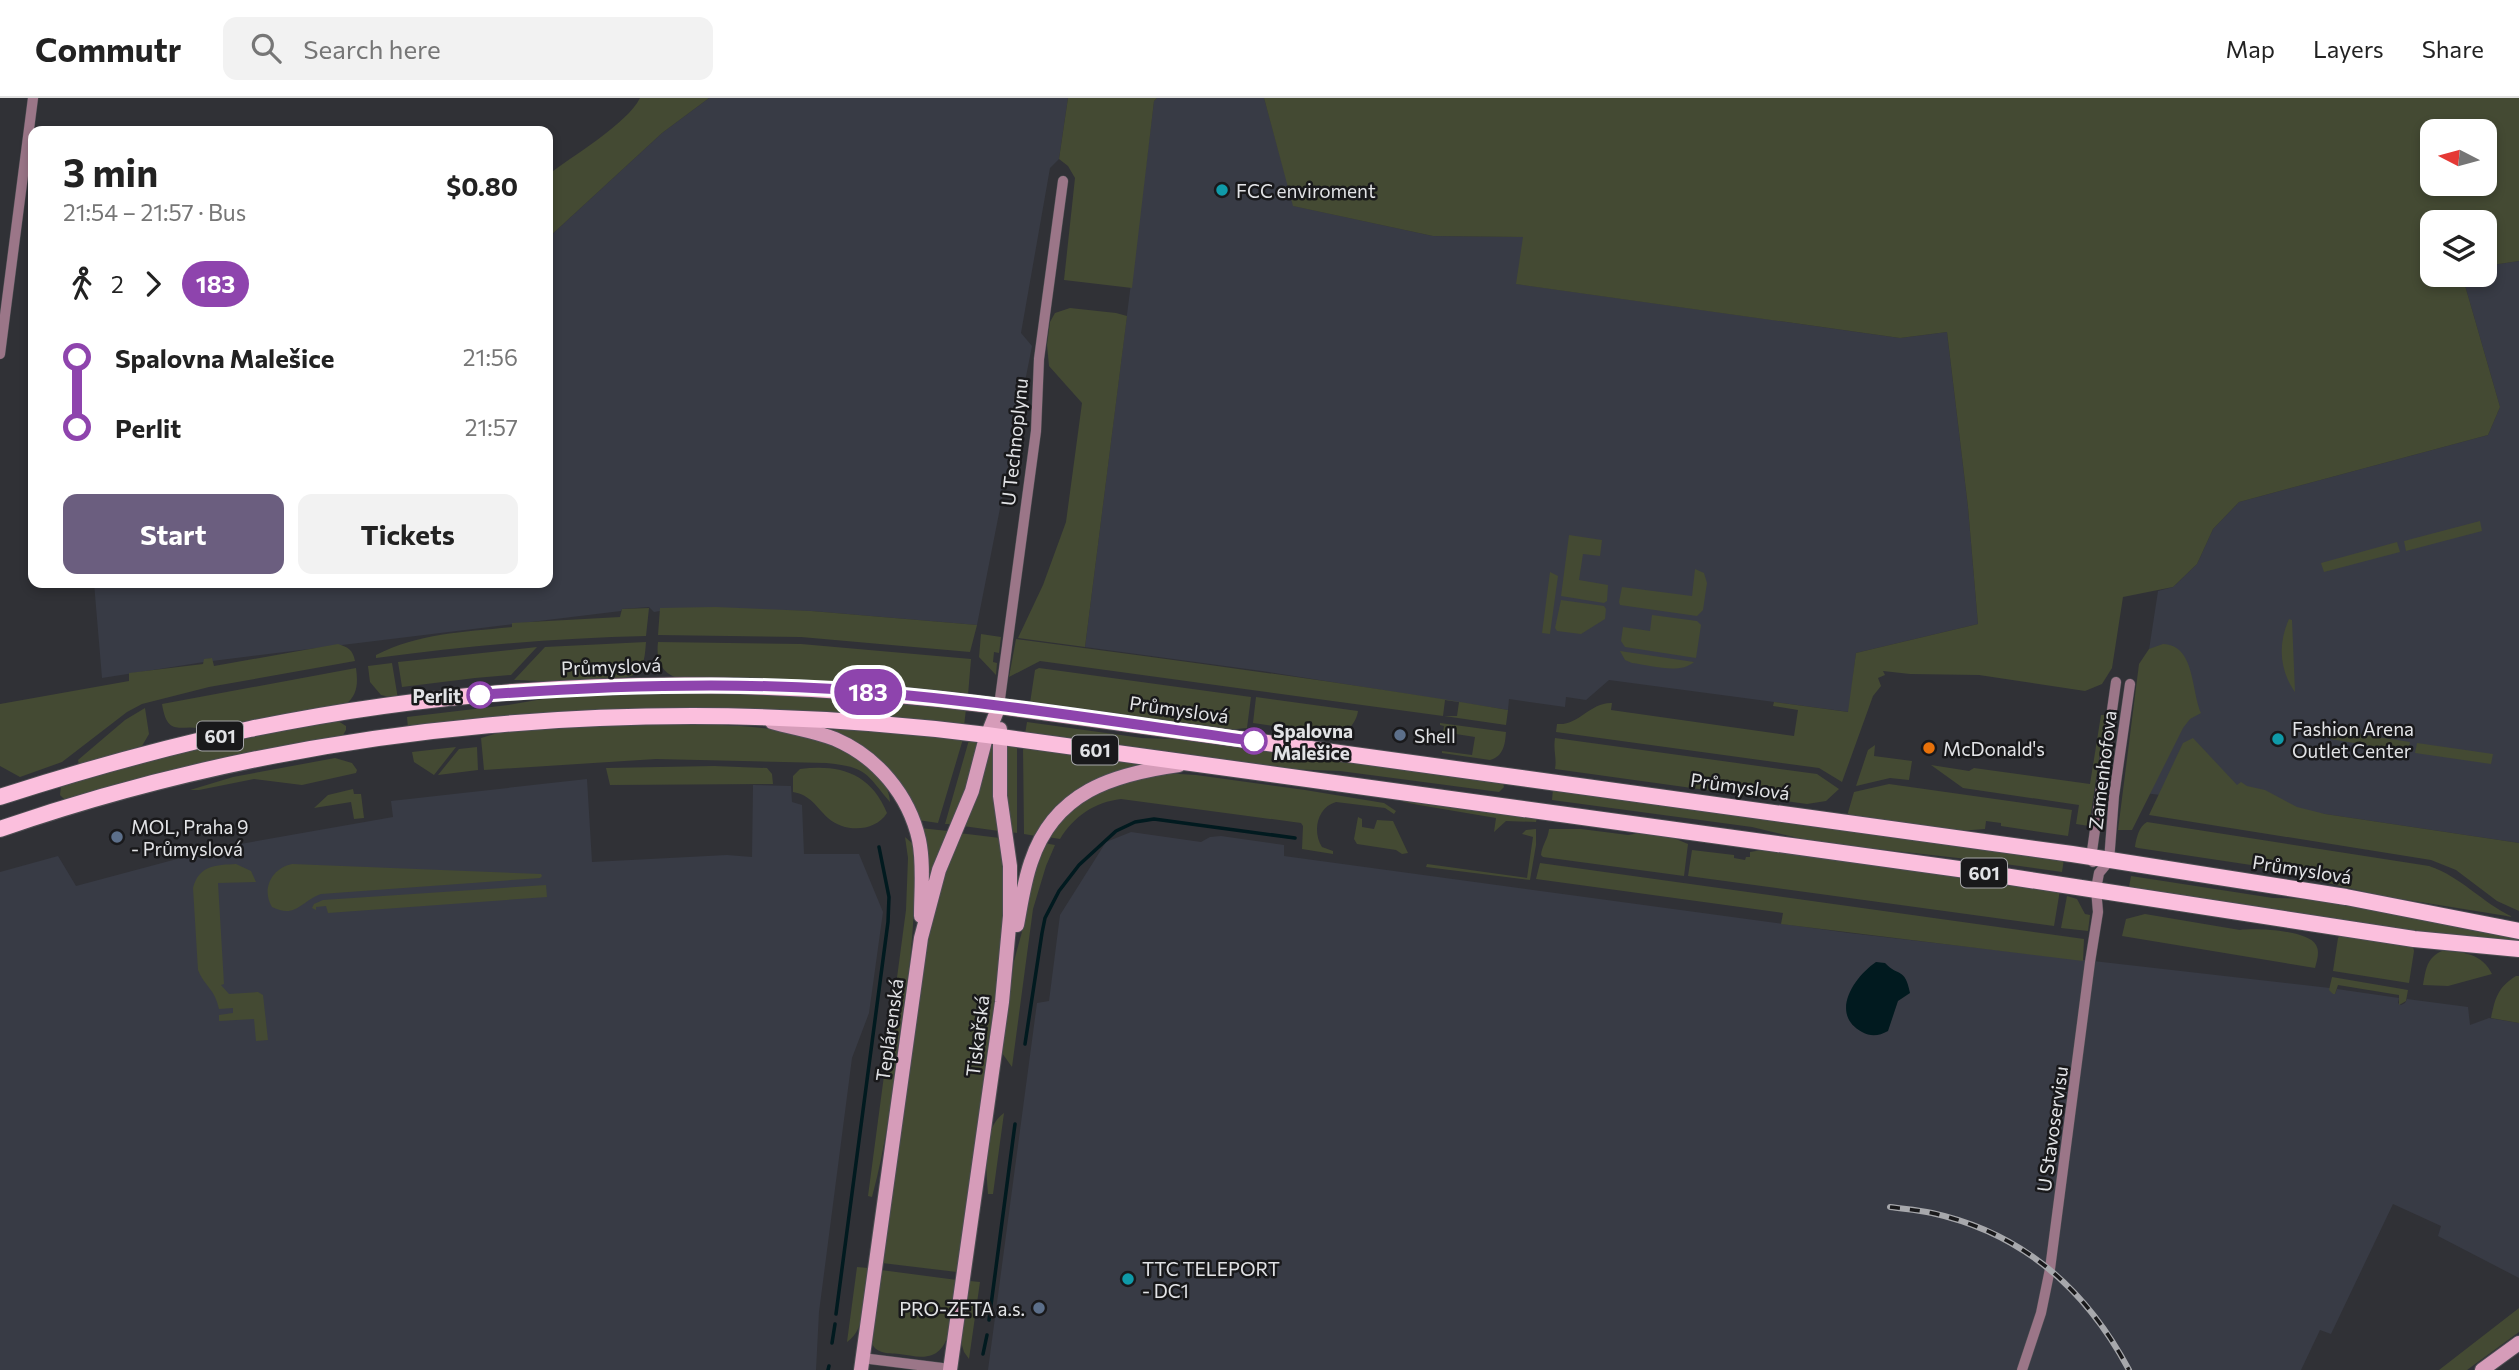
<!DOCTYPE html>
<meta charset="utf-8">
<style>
:root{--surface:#fff;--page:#f2f2f2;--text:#222;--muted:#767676;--line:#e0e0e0;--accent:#6b5e7f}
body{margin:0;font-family:Commissioner,sans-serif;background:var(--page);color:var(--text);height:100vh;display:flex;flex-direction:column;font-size:26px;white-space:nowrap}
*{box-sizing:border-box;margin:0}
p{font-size:23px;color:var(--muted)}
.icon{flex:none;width:38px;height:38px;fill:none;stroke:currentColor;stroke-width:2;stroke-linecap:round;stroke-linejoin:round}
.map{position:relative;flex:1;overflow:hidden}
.side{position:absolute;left:28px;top:28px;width:525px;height:462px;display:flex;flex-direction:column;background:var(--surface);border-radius:14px;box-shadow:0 4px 10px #0003}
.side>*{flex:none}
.badge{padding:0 14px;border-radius:23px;font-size:24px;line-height:46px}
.needle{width:46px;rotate:276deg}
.fabs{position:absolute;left:2420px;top:21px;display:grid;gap:14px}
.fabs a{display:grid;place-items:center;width:77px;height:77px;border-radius:14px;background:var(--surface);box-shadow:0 4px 10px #0003;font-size:35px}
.map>.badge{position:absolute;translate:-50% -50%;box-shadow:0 0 0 4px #fff}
.legs{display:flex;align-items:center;gap:10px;height:77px;padding:0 35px;font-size:23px}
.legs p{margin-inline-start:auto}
.head{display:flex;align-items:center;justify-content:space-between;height:119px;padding:0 35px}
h1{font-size:38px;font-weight:700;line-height:52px}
.action{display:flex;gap:14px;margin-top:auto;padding:14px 35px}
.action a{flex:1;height:80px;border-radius:14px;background:var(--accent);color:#fff;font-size:28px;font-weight:700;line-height:80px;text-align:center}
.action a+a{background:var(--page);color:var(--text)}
ul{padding:0 35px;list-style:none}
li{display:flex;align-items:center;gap:24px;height:70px;font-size:26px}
li i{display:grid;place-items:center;width:10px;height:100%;margin:0 9px;background:currentColor}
li i::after{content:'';width:18px;height:18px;margin:-9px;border:5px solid;border-radius:50%;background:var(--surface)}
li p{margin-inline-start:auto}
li:first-child i{background:linear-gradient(#0000 50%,currentColor 0)}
li:last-child i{background:linear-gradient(currentColor 50%,#0000 0)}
header{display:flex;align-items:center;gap:42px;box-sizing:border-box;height:98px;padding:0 35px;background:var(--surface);border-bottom:2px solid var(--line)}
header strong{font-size:33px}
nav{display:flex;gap:38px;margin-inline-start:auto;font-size:24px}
.search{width:490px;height:63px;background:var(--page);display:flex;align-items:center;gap:18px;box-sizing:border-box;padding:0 24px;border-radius:14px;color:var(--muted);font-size:26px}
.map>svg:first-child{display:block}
.built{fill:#383b45}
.green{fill:#444a33;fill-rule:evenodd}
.water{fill:#011a1f}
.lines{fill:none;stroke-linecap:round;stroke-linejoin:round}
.stream{stroke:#011a1f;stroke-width:3.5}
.street-casing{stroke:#4c4d52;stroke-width:11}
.secondary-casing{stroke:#4c4d52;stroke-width:16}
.primary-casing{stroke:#4c4d52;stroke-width:18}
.street{stroke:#9b7688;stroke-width:10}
.secondary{stroke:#d69cb9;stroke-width:14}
.primary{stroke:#fbbfdd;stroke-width:16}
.rail-casing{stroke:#a7a8ac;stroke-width:6}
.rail{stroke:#19191b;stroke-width:3.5;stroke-dasharray:10;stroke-linecap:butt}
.line-1-casing{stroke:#fff;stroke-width:16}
.line-1{stroke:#8e44ad;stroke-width:10}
.culture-dot{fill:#0f9aa8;stroke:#19191b;stroke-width:2.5}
.stop-1-dot{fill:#fff;stroke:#8e44ad;stroke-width:3.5}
.service-dot{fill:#5c6f8a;stroke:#19191b;stroke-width:2.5}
.food-dot{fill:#e8710a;stroke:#19191b;stroke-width:2.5}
.labels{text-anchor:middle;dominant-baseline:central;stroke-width:5;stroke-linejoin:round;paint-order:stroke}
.shield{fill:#19191b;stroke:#a6a6a9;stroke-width:2}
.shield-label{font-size:18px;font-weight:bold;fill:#e2e3e6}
.poi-label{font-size:19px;fill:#e2e3e6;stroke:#19191b;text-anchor:start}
.street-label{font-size:19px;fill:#e2e3e6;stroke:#19191b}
.stop-label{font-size:19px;font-weight:bold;fill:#e2e3e6;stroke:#19191b;text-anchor:end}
</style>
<header>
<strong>Commutr</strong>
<div class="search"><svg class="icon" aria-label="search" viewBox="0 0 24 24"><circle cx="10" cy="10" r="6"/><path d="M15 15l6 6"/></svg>Search here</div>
<nav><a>Map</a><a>Layers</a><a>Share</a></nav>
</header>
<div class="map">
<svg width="2519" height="1272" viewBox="0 0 2519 1272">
<rect width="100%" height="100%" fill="#303136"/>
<path class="built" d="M709 0H1068L1059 61 1050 70 1021 235 1032 248 977 527 811 513 661 510 660 513 654 514 649 509 622 511 621 513 212 563 211 560 204 562V564L102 580 94 485H548V140L662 35Z
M1157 0H1264L1294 108 1433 138 1524 139 1517 186 1900 240 1947 234 1968 409 1978 526 1856 555 1849 614 1609 582 1586 602 1566 599 1565 609 1509 601 1508 612 1262 573 1085 549 1154 3Z
M2519 163V745L2325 716 2135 694 2147 565 2158 493 2173 489 2197 466 2213 431 2239 404 2488 337 2500 309 2462 177H2485V168Z
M587 681 592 764 727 757 752 759 753 687 791 688 792 704 802 707 804 756H859L883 814 869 915 852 960 819 1214 816 1272H0V774L58 758 76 788 218 750 393 719 391 703Z
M1131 734 1201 744 1210 739 1221 738 1284 747V758L1849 835 2330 890 2333 896H2335L2337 891 2399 900 2398 905 2401 907 2405 905 2407 901 2468 909 2470 927 2489 920 2519 925V1180L2438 1138 2441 1128 2393 1106 2331 1236 2320 1232 2301 1272H988L1037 905 1049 903 1060 817 1106 744Z"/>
<path class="green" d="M640 0H709L662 35 548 140V77C572 58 627 26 640 0Z
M1068 0H1157L1154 3 1132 190 1064 182 1075 80 1068 68 1059 61Z
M1264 0H2519V163L2485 168V124H2432V177H2462L2500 309 2488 337 2239 404 2213 431 2197 466 2173 489 2123 499 2112 570 2102 586 2085 593 1979 577 1910 576 1883 573 1885 577 1878 580 1881 588 1873 598 1842 684 1819 670 1556 634 1557 626C1579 628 1590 604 1612 605L1611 612 1794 638 1798 612 1773 608 1774 604 1848 614 1856 555 1978 526 1968 409 1947 234 1900 240 1516 186 1523 139 1433 138 1293 108ZM2485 33V86H2432V33Z
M1070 210 1116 215 1127 218 1085 549 1018 540 1043 487 1066 424 1082 305 1049 268 1047 247 1050 224 1055 215Z
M2480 423 2482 433 2406 453 2404 443Z
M1569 437 1602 442 1600 458 1583 456 1579 482 1608 487 1607 503 1604 505 1561 498Z
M2397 444 2400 454 2324 474 2321 465Z
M1695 471 1704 475 1707 485 1703 512 1697 518 1620 507 1619 504 1622 489 1692 498Z
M1550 474 1558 478 1550 536 1542 535Z
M1561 502 1604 508 1606 511 1605 521 1581 536 1557 533 1555 530Z
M715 509 811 513 977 527 970 554 801 539 658 537 660 510Z
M649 510 646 538C556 540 466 548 376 560V557C419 535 464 534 512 529V525L620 519 622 511Z
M1652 517 1697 523 1701 527 1696 560 1625 549 1621 543 1623 529 1650 533Z
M2289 521 2292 522 2295 594C2279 572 2278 545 2289 521Z
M981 536 1001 539 999 555 994 554 993 564 997 565 996 577 979 559Z
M1016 541C1180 563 1344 584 1508 612L1506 627 1444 618H1457L1459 604 1445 602 1443 618 1040 563 1009 579Z
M646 544C645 556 645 567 636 575 621 588 536 583 514 582L545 549Z
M658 544 801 546 971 561 968 597 823 584 677 580C660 574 656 561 658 544Z
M338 546C348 549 353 552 355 563L209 589 142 606 127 614 62 664 20 679 0 668V606L129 583V575L203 566 204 561 212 560 214 568Z
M2163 546C2195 547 2191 592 2201 615L2190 621 2183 630 2132 732H2118L2139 566 2149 551Z
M537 549 511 577 475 580 402 589 398 564Z
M1620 553 1694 564C1679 577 1650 567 1632 565L1625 562Z
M392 565 398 601 381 597 370 584 368 568Z
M356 570C358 585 358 597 345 607L207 633C184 622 168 644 162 606Z
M1039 570 1251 599 1247 630 1227 632 1030 605 1035 572Z
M684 594 819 597 966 611 964 628 832 615 739 611 408 630 407 619 508 607 566 597Z
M1256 599 1358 613C1356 627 1346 630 1345 642L1293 635V631L1253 625Z
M145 610 149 636 142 648 79 667 78 662 125 622Z
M2101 617H2104L2105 621 2089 728 2076 726 2079 707 1963 690 1931 667 1969 673 1974 670 2090 686Z
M338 623 346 628V632L342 639 70 702 64 701 60 697 61 688C152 660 244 639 338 623Z
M674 624C741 630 824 623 875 676 884 686 889 691 890 704 866 676 868 669 826 665L656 661 484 672 481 640 504 633Z
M1027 624 1142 640 1200 642 1503 685 1504 689 1499 694 1340 673 1287 671 1025 636Z
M1440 625 1506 634C1505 646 1504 658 1490 662L1442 655V653L1472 657 1475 639 1443 634 1444 628 1440 627Z
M837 631H864L963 641 938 725 918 722 911 705 834 635 833 632Z
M2333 632 2410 644 2408 654 2330 641Z
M1555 640 1817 676 1839 691 1826 703 1807 706 1555 671C1557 660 1553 652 1555 640Z
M2193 640 2237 687 2241 684 2247 688 2265 692 2297 709 2325 716 2519 745V813L2497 803 2456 772 2431 762 2149 717 2183 645Z
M969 642 977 645 970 680 951 726H945Z
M993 644 999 733 963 728 990 647Z
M2417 645 2493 656 2491 666 2415 655Z
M1008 647 1017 648V735L1010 734C1006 707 1001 673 1008 647Z
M1875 647 1874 658 1912 663 1909 682 1890 680 1856 688 1868 652Z
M456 649 434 677 414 664 412 654Z
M477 649 478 672 438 677 459 651Z
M1023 649 1136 665V667L1091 684 1036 738 1024 736Z
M335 660 352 665 357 672 356 675 302 687 254 681 199 692H190L233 679Z
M714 668 767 670 772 676 773 686 610 687 606 670Z
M800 671C839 666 871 675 887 715 875 734 845 735 828 720 816 709 811 697 793 694V678Z
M1163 675 1196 677 1305 692 1384 705 1396 713 1394 716 1385 710 1336 704C1317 709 1312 734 1322 749L1333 753V756L1302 751 1303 728 1301 725 1121 701C1095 704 1074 718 1060 741L1048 739C1085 691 1108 689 1163 675Z
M1889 686 2072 712 2068 738 2001 728V725L1986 723 1985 731 1959 733 1847 718 1854 694Z
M353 691 354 696H361L364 720 354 721 351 704 314 710 328 697Z
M1553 691 2064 761 2062 774 1976 762 1815 744 1752 729 1552 702Z
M1399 700 1537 719 1536 724 1506 723 1494 734 1496 720 1419 707 1404 704Z
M1358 719 1362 721V729L1374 731 1377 722 1393 723 1408 755 1402 756 1396 752 1357 746 1354 741Z
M2147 724 2429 768C2462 779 2482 805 2513 819L2383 798 2251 767 2138 750 2135 749C2136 741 2139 728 2147 724Z
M920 730 948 733 931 777H928Z
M1536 731V747L1530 782 1426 769 1427 766 1527 780 1533 739 1522 736 1526 732Z
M1549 731H1581L1628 737 1646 734 1664 736 1688 746 1684 778 1543 759 1541 757C1542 747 1548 741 1549 731Z
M959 735 1000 740C1010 810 998 887 988 958 978 1030 967 1102 957 1174L882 1165C892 1093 902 1020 912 948 922 876 931 802 959 735Z
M905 739 913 746C918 812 909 878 899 945 892 997 886 1048 872 1099L868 1098 906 812 908 760Z
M1044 745 1055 747 1046 768 1033 811 1012 969 1002 955 1014 863 1023 830 1030 789Z
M1768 751 2060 792 2054 828 1688 778 1692 752 1734 757V760L1745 762 1746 759H1750V754Z
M1540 765 2084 841 2083 863 1781 826 1783 815 1536 781Z
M236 766 251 773 256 784 218 785 224 886 221 887 229 896 258 894 263 897 268 942 256 943 254 921 219 923V917L233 915V910L219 911C215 891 205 889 198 872L193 790C199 767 216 767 236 766Z
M292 766 541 776 542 778 540 780 321 796C301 803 296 821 272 809 261 791 272 770 292 766Z
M2131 778 2273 800 2317 801 2350 806 2519 840V844L2428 836 2129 789Z
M546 787 547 799 328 815 326 808 316 809V812L312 810 314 806 323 802Z
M2067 798 2077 801 2085 816 2090 817 2088 833 2061 830Z
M2145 816 2240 832C2256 830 2308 832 2316 847 2320 854 2317 862 2315 870L2122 838 2126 821Z
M2342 836 2413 848 2414 853 2409 885 2333 873 2338 840Z
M2442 853C2462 853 2483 856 2492 876L2448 888 2423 887C2426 872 2426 860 2442 853Z
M2516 878H2519V925L2491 920C2495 900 2498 889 2516 878Z
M2332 879 2408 892 2406 903 2399 907V897L2338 887 2335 896H2333L2329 892Z
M1004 1015 993 1096H988C986 1071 982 1030 1004 1015Z
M857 1169 868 1170C865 1193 868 1230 847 1244Z
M881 1172 957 1182C954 1202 954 1250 932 1257 922 1261 909 1257 899 1256 887 1255 875 1256 871 1243Z
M970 1183 980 1184 969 1261 964 1254 961 1244Z
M2519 1210V1234L2467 1272H2439Z"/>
<path class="water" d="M1876 864 1885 865C1898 879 1905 869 1910 895L1898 903 1888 933C1879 938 1871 939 1862 934 1829 916 1854 879 1876 864Z"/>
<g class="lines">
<path class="stream" d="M1025 946 1042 835 1045 820 1059 793 1079 767 1116 733 1135 724 1154 721 1295 740
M836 1216 888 824 889 799 879 749
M989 1222 1015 1026
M832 1245 835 1226
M983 1256 987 1237
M828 1272 829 1268"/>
<g class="street-casing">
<path id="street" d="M0 256 33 0
M999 608 1036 333 1039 261 1063 83
M2093 764 2091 760 2116 584
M862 1260 950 1271
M2022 1272 2041 1215 2050 1171 2090 864 2098 814 2096 791 2099 775 2109 763 2114 698 2130 586"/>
</g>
<g class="secondary-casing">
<path id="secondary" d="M772 624C793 630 815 633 835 641 877 659 909 697 919 742 924 766 921 793 921 818
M1017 827C1021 806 1024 784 1031 764 1054 694 1113 676 1179 667
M861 1272 921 840 939 772 972 693 985 643 999 608
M950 1272 1002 904 1010 818V768L1000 698V631
M2482 1272 2519 1245"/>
</g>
<g class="primary-casing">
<path id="primary" d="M0 699C83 672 166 649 250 631 496 580 750 576 999 608L2072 756 2346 799 2519 833
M0 731C315 622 657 595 987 637L1959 771 2414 841 2519 851"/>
</g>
<use href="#street" class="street"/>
<use href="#secondary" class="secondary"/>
<use href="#primary" class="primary"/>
<g class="rail-casing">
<path id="rail" d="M1890 1109C1904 1111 1918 1112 1932 1115 2023 1135 2086 1191 2129 1272"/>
</g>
<use href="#rail" class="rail"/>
</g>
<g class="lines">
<g class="line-1-casing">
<path id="line-1" d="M480 597C598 588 716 584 834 591 975 601 1115 624 1254 643"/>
</g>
<use href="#line-1" class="line-1"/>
</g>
<g class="culture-dot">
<circle cx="1222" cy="92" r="7"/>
<circle cx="2278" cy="641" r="7"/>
<circle cx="1128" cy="1181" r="7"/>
</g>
<g class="stop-1-dot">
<circle cx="480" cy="597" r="12"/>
<circle cx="1254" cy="643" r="12"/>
</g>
<g class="service-dot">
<circle cx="1400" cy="637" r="7"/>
<circle cx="117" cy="739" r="7"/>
<circle cx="1039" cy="1210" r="7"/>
</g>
<circle class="food-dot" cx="1929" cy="650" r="7"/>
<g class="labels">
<g class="shield">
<rect x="197" y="623.5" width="46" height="29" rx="5"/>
<rect x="1072" y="637.5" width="46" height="29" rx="5"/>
<rect x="1961" y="760.5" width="46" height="29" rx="5"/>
</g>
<g class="shield-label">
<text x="220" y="638">601</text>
<text x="1095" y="652">601</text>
<text x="1984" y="775">601</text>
</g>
<g class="poi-label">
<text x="1236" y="92">FCC enviroment</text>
<text x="2292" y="630">Fashion Arena<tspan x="2292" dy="22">Outlet Center</tspan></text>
<text x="1414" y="637">Shell</text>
<text x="1943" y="650">McDonald's</text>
<text x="131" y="728">MOL, Praha 9<tspan x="131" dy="22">- Průmyslová</tspan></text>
<text x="1142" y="1170">TTC TELEPORT<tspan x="1142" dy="22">- DC1</tspan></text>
<text x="1025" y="1210" text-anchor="end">PRO-ZETA a.s.</text>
</g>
<g class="street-label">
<text transform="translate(1014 344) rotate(-84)">U Technoplynu</text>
<text transform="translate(611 568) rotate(-2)">Průmyslová</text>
<text transform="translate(1179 611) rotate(8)">Průmyslová</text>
<text transform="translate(2102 672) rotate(-83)">Zamenhofova</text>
<text transform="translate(1740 688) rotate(8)">Průmyslová</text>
<text transform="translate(2302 771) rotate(9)">Průmyslová</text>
<text transform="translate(889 932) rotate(-82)">Teplárenská</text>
<text transform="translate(977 938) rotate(-83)">Tiskařská</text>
<text transform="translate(2052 1031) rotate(-82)">U Stavoservisu</text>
</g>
<g class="stop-label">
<text x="461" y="597">Perlit</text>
<text x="1273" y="632" text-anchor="start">Spalovna<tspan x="1273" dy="22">Malešice</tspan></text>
</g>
</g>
</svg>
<div class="fabs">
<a><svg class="needle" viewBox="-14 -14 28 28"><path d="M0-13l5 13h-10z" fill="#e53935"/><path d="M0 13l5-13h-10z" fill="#767676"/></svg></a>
<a><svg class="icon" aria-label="layers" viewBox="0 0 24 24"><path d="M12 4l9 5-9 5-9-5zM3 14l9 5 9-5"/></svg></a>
</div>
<b class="badge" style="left:868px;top:594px;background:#8e44ad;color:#fff">183</b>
<section class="side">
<div class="head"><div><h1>3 min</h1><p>21:54 – 21:57 · Bus</p></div><b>$0.80</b></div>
<div class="legs"><svg class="icon" aria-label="walk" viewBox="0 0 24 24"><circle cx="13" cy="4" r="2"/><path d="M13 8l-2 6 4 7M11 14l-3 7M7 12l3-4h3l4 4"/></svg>2<svg class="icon" aria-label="forward" viewBox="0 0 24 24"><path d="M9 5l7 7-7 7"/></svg><b class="badge" style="background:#8e44ad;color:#fff">183</b></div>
<ul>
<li><i style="color:#8e44ad"></i><b>Spalovna Malešice</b><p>21:56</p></li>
<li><i style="color:#8e44ad"></i><b>Perlit</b><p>21:57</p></li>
</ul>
<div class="action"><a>Start</a><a>Tickets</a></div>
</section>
</div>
